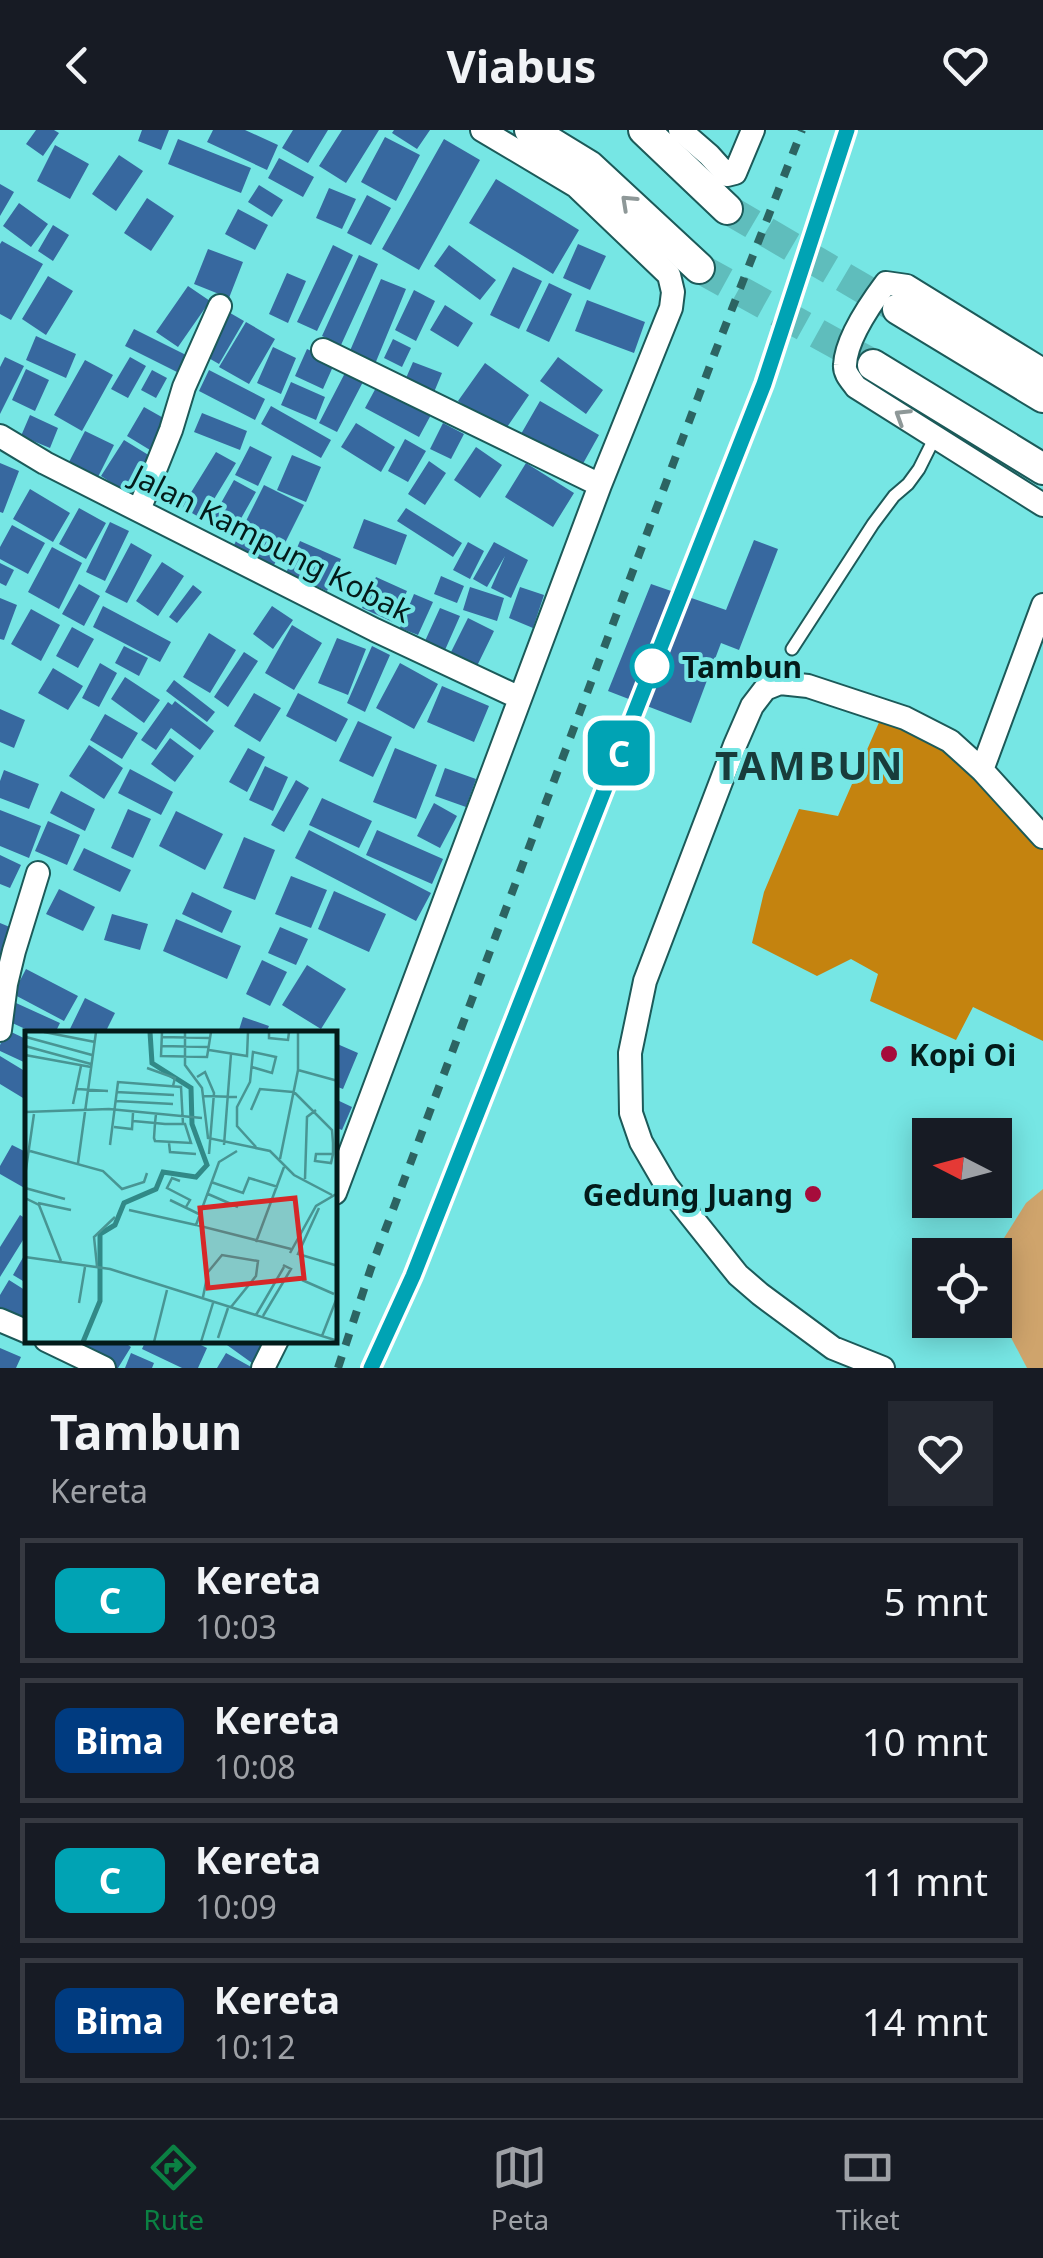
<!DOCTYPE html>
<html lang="id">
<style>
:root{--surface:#171b24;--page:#242831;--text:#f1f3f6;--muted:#9ea1a6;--line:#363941;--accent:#0b8043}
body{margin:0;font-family:"Noto Sans",sans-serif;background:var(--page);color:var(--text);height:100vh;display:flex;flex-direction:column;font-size:38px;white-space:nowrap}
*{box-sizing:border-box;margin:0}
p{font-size:32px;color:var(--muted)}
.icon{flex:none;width:55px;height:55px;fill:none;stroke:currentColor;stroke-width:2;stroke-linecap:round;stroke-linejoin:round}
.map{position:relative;height:1238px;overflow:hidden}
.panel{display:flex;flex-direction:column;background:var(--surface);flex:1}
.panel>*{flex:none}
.badge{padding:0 20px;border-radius:15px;font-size:35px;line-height:65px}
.needle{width:65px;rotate:276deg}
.tools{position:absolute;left:912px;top:988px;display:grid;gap:20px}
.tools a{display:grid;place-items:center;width:100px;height:100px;border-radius:0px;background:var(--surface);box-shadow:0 5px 25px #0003;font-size:50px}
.map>.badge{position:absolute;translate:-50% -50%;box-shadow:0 0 0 5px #fff}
.round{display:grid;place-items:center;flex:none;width:105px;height:105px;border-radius:0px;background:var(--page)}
.headline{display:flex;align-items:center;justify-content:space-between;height:170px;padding:0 50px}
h1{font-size:48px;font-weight:700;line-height:75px}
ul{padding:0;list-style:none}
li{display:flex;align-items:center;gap:30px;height:125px;margin:0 20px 15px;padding:0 30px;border:5px solid var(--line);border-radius:0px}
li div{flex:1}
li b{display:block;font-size:38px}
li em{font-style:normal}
li .badge{min-width:110px;font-weight:700;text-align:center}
header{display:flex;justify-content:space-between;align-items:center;height:130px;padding:0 50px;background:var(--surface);font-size:45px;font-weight:700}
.tab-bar{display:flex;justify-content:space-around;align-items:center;height:140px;border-top:2px solid var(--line);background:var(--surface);font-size:28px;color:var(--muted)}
.tab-bar a{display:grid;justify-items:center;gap:5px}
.tab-bar .active{color:var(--accent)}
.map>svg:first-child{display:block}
.green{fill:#cfa46c}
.forest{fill:#c4830f}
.building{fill:#37689f}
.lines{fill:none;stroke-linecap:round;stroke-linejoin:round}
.secondary-tunnel{stroke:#5fbdbc;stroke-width:30;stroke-dasharray:30 15;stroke-linecap:butt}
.lane-casing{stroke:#1c5a59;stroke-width:15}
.street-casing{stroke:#1c5a59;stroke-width:26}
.secondary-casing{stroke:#1c5a59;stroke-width:34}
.lane{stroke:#fff;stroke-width:11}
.street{stroke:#fff;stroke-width:22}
.secondary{stroke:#fff;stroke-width:30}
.rail{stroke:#2c6462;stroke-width:8;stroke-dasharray:12 12;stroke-linecap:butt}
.oneway{stroke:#8e9898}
.line-casing{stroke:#fff;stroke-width:22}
.line{stroke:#00a3b4;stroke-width:15}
.stop-dot{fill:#fff;stroke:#00a3b4;stroke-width:5}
.poi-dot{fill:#a60c3b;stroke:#76e6e4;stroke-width:4}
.labels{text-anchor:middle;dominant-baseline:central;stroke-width:8;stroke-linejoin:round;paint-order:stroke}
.street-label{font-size:30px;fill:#031b1a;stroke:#76e6e4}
.stop-label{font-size:30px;font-weight:bold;fill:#031b1a;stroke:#76e6e4;text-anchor:start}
.poi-label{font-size:30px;font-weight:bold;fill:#031b1a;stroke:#76e6e4;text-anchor:start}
.district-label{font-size:40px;font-weight:bold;letter-spacing:2.5px;fill:#183c3b;stroke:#76e6e4}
.inset-river{fill:none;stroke:#318987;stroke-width:5}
.inset-road{fill:none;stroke:#489593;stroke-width:2.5}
.view{fill:#d62828;fill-opacity:0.15;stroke:#d62828;stroke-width:5}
.inset-edge{fill:none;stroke:#031b1a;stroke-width:5}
</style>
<header><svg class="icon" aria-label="back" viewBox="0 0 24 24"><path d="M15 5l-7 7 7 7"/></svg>Viabus<svg class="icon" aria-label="heart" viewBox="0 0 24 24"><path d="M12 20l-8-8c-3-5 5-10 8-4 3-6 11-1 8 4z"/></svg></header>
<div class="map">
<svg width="1043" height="1238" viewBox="0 0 1043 1238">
<rect width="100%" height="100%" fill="#76e6e4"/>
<path class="green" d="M1043 1059V1238H1027L1007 1200 1000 1151 1004 1108 1026 1073Z"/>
<path class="forest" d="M884 581 950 611 1043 708V911L973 877 956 910 870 871 878 844 851 829 817 846 752 813 764 762 799 679 838 686Z"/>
<path class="building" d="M36 0H54L59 3 43 26 26 14Z
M142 0H169L161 20 138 11Z
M213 0H245L278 15 267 40 207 12Z
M293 0H328L308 33 282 18Z
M342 0H379L346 53 319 36Z
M394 0H430L417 19 392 3Z
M385 7 420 25 396 71 361 52Z
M178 9 251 38 241 63 168 34Z
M444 9 480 30 419 140 382 119Z
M55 15 89 34 70 69 37 51Z
M119 25 143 41 116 81 92 64Z
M279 28 314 47 303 67 268 48Z
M496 49 579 100 553 144 469 93Z
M0 54 14 62 0 86Z
M259 55 283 70 272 87 248 72Z
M329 58 356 69 342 99 316 88Z
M367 65 391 78 371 115 347 103Z
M147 68 174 86 151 121 124 103Z
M19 73 48 94 31 117 3 96Z
M238 79 268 95 255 120 225 104Z
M53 95 69 105 53 131 38 121Z
M2 111 43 134 11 190 0 184V114Z
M578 114 606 126 590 160 563 148Z
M333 115 353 125 317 201 297 192Z
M449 115 496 150 480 170 434 136Z
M208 119 243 132 229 168 194 154Z
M359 125 378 134 341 215 322 206Z
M513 137 542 151 519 199 490 185Z
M287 143 306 151 288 193 269 184Z
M48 146 73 161 46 205 22 189Z
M381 149 406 159 375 234 349 223Z
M549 153 572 164 549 212 526 201Z
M188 156 210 171 178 217 156 202Z
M414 160 435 171 416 211 395 200Z
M587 170 645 192 634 223 575 201Z
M445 175 473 193 458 217 430 200Z
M225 180 244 191 219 234 200 223Z
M246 192 275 209 249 254 219 237Z
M134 199 186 225 177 242 125 216Z
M36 206 76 224 66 248 26 230Z
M393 209 411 218 402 237 384 228Z
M273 217 296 228 281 264 257 253Z
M307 219 335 232 323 259 295 246Z
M5 227 24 236 0 284V237Z
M130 227 146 236 128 268 111 259Z
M558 227 603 260 586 284 540 251Z
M85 230 113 245 82 301 54 285Z
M413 232 442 243 432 267 403 255Z
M485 233 529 265 503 303 458 271Z
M26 239 49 250 35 281 12 270Z
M152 240 167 248 156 268 141 260Z
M209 240 265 269 255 290 199 261Z
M346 241 364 250 337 302 319 293Z
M291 252 325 267 316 290 281 275Z
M378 254 432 283 419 307 365 278Z
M540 271 599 305 580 339 521 304Z
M271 276 331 310 321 328 261 294Z
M144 277 167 290 150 320 127 306Z
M202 283 247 301 240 320 194 302Z
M30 285 58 298 50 318 21 306Z
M356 293 395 317 381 342 341 317Z
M443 293 464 304 451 329 430 319Z
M85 301 114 315 98 347 69 332Z
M405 309 426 321 408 352 388 341Z
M124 310 155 329 132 366 101 346Z
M250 316 272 327 258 356 235 345Z
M476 317 502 335 480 368 454 350Z
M216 322 236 333 202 389 182 377Z
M292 325 321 337 306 372 277 360Z
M429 331 446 343 425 375 408 364Z
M0 333 19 341 3 383 0 382Z
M526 333 574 363 553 397 505 367Z
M234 350 256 362 230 408 208 396Z
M264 355 304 375 273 437 233 417Z
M30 359 70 383 53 412 13 389Z
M79 378 106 393 86 429 59 414Z
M406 378 462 413 453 427 397 391Z
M364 389 407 405 396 435 353 418Z
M110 392 129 401 105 451 86 442Z
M12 395 45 413 28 444 0 429V417Z
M754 410 778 419 739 520 721 513 691 593 608 561 651 454 726 480Z
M300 411 341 429 327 461 286 443Z
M468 412 484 421 470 449 453 440Z
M494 412 528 430 511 468 491 458 505 426 487 457 473 449Z
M131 413 152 425 127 473 105 462Z
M52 417 82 433 59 479 28 462Z
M162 432 184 446 158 486 136 471Z
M0 433 14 440 6 456 0 453Z
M441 446 464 456 457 473 434 464Z
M376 447 407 461 393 492 362 478Z
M79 454 100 466 84 496 62 484Z
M193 455 202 462 177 493 169 487Z
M470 457 504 468 497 491 463 480Z
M520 457 544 465 533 498 509 488Z
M414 464 433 472 418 505 400 498Z
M0 468 17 475 4 510 0 509Z
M103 476 171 512 160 532 93 497Z
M272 476 293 490 273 519 253 504Z
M440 478 460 486 445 520 425 511Z
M31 479 60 495 41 531 11 514Z
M468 488 494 501 477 536 451 522Z
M292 495 322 513 294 560 265 543Z
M72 497 94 509 78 538 56 526Z
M209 503 236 520 210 563 183 547Z
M337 508 366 519 348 565 318 553Z
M124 516 148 528 139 546 115 533Z
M372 516 390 525 365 582 347 573Z
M244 522 258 531 228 577 214 567Z
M100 533 117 543 99 577 82 568Z
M400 533 438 554 414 599 376 578Z
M53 538 83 556 68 580 38 563Z
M125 547 160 570 144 593 111 569Z
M174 550 215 582 207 592 166 561Z
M442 556 489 576 474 612 427 592Z
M254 563 281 578 260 612 234 596Z
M298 563 348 589 336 612 286 586Z
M175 571 214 601 200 620 171 598 156 620 141 610 168 572 172 575Z
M0 579 25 590 14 618 0 612Z
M105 584 138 603 122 629 90 610Z
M358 591 392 607 373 647 339 631Z
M170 608 194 626 175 652 151 634Z
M89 615 123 638 104 669 69 646Z
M248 618 265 627 247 662 229 652Z
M395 618 437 635 416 689 373 672Z
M265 636 288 647 273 681 249 670Z
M445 638 476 649 466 677 435 666Z
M130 639 173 662 161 685 118 663Z
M4 640 39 654 29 679 0 668V651Z
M296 650 309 658 284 702 271 695Z
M61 661 95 679 85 701 50 683Z
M322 668 372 691 359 718 309 695Z
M434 673 457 686 440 718 417 706Z
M128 679 151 689 133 728 111 718Z
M0 680 41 696 29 728 0 716Z
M176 681 223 704 205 740 159 716Z
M48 691 80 705 67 735 35 721Z
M309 700 431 763 416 791 295 728Z
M377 700 443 729 432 754 366 725Z
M244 707 275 720 255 770 223 758Z
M84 718 131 740 120 762 73 740Z
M0 725 21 735 10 758 0 754Z
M291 746 327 760 311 798 275 784Z
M59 759 95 777 83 801 46 784Z
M334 761 386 784 369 822 318 799Z
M192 762 232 781 222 803 182 784Z
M112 784 148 794 140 820 104 810Z
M176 789 241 816 227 849 163 821Z
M0 793 17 800 5 832 0 830Z
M280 797 308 809 296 835 268 823Z
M262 830 287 842 270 876 246 864Z
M307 835 346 859 321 899 282 875Z
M26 839 78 866 64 891 13 864Z
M85 868 115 883 105 903H68Z
M16 873 60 893 55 903H34L8 891Z
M243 887 269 896 266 903H238Z
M7 900 28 910V934L0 921V915Z
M335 913 358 923 343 959 335 956Z
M0 926 28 943V971L0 954Z
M335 969 352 977 342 1000 335 997Z
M12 1015 28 1023V1060L0 1044V1036Z
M20 1085 28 1090V1102L0 1147V1117Z
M25 1124 28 1126V1154L13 1145Z
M9 1150 28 1162V1197L0 1179V1165Z
M85 1210H121L131 1217 118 1238H108L79 1221Z
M146 1210H191L207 1218 198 1238H182L142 1219Z
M220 1210H269L252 1233Z
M0 1218 21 1227 16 1238H0Z
M131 1223 154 1233 152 1238H125Z
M226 1223 253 1238H217Z"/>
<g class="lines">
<path class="secondary-tunnel" d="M727 79 898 179
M699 138 871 233"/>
<g class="lane-casing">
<path id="lane" d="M792 519 873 394 894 366 908 354 919 339 935 307"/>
</g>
<g class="street-casing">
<path id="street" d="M680 0 709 25 727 45 735 43 753 0
M323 220 600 355
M1043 240 907 156 886 153C871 173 846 209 845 235 844 243 851 250 856 257L1043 375
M0 306 45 333 375 500 520 568
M139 380 171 300 184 257 220 176
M982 640 1043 475
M0 900 6 854 14 821 38 743
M335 1063 600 355 671 178 673 162 669 145 576 56 482 0
M0 1190 28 1202
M46 1210 104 1238
M263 1238 277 1210
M883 1238 833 1218 760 1164 738 1145 666 1055 641 1012 631 983 630 923 645 851 735 615 752 576 765 559 780 553 808 556 905 588 950 611 982 640 1043 707"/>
</g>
<g class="secondary-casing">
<path id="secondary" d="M530 0 589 36 699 138
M644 0 727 79
M898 179 1043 267
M873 235 1043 339"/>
</g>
<use href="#lane" class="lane"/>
<use href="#street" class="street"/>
<use href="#secondary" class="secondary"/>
<path class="rail" d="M338 1238 371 1138 714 225 802 0
M371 1238 413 1146 763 254 847 0"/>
</g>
<defs><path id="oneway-chevron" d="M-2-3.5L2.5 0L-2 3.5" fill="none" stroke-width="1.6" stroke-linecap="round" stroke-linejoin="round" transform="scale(2.5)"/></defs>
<g class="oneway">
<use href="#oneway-chevron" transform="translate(628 72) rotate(-137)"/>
<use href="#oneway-chevron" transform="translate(902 286) rotate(-148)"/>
</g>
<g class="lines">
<g class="line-casing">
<path id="line" d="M371 1238 413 1146 764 254 847 0"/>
</g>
<use href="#line" class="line"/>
</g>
<circle class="stop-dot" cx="652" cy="536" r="20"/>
<g class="poi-dot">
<circle cx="889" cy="924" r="10"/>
<circle cx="813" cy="1064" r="10"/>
</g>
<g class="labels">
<g class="street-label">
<text transform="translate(272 413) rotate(27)">Jalan Kampung Kobak</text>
</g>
<g class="stop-label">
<text x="682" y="536">Tambun</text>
</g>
<g class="poi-label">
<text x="909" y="924">Kopi Oi</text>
<text x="793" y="1064" text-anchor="end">Gedung Juang</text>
</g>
<g class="district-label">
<text x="810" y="634">TAMBUN</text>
</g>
</g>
<g transform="translate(25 901)">
<rect width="312" height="312" fill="#76e6e4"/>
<path class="inset-river" d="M58 311 75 270V203L90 194 99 172 131 158 138 141 171 146 182 134 167 93 166 57 127 32 125 1"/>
<path class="inset-road" d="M19 1 70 11M137 1 136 25 182 26 186 1M160 1V34L177 57 183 107 245 120 269 144 307 164M244 1V7L263 9 264 1M1 6 67 24M136 6 185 7M0 15 66 33M136 15 183 16M184 19 222 25 223 1M0 24 66 36M227 36 247 42 251 26 228 21 225 51 212 76V95L231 116M122 37 150 47 148 55M273 39 313 50M172 46 180 41 189 62 184 123M52 58 83 60M268 60 307 99 308 112V123L306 132 290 130 291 123H308M91 61 149 64M179 65 212 66M91 70 148 73M48 73 56 35M226 79 235 58 268 61M0 81 84 78 177 87M108 90 130 92 140 93H160L166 112 130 110 129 107 130 92 131 83M89 96 107 98 108 82M144 112 145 121 171 123M85 114 93 51 156 56 158 93M199 114 206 23M5 120 78 140 97 158 119 151 122 142M212 120 194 131 171 194 266 218M255 128 273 39V1M53 132 71 1M0 145 9 83M280 148 282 86 291 79M155 150 147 147 142 157 165 169 161 176M186 151 218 162 224 147 253 156M0 157 40 168M183 163 213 176M0 167 14 174 36 230M145 169 176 184M13 172 46 179M294 177 273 223 313 235M104 179 171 194M231 211 259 136M265 222 291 175 313 162M0 226 85 238 313 310M72 235 69 206 90 186M277 249 309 263M178 266 183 241 197 224 233 230 231 245 206 276M54 272 60 236M231 284 259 236M238 285 266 238 258 234M297 305 313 264M193 307 203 277M129 311 142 259M176 311 188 272"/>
<path class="view" d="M270 167 279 247 183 257 175 177Z"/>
<rect width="312" height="312" class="inset-edge"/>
</g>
</svg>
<div class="tools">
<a><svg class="needle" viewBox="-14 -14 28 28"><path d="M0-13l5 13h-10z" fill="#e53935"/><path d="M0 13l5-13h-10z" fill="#9ea1a6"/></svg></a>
<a><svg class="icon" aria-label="locate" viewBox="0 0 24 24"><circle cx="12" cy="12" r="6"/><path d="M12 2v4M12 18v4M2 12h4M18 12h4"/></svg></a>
</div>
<b class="badge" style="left:619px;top:623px;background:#00a3b4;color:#fff">C</b>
</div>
<section class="panel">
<div class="headline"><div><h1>Tambun</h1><p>Kereta</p></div><a class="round"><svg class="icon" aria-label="heart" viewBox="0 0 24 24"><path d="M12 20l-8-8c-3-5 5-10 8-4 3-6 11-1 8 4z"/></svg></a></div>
<ul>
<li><span class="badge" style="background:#00a3b4;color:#fff">C</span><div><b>Kereta</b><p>10:03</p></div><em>5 mnt</em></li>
<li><span class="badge" style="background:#003b80;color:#fff">Bima</span><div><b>Kereta</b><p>10:08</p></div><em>10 mnt</em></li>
<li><span class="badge" style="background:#00a3b4;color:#fff">C</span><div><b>Kereta</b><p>10:09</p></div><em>11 mnt</em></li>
<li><span class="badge" style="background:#003b80;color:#fff">Bima</span><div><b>Kereta</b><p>10:12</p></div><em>14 mnt</em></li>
</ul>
</section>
<nav class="tab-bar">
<a class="active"><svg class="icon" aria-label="directions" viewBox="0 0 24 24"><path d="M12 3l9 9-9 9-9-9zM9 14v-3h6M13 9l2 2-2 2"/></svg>Rute</a>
<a><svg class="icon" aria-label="map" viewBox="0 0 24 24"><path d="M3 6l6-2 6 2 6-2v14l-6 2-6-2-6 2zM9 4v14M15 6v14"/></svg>Peta</a>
<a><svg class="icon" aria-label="tickets" viewBox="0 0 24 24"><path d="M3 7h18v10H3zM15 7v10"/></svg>Tiket</a>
</nav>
